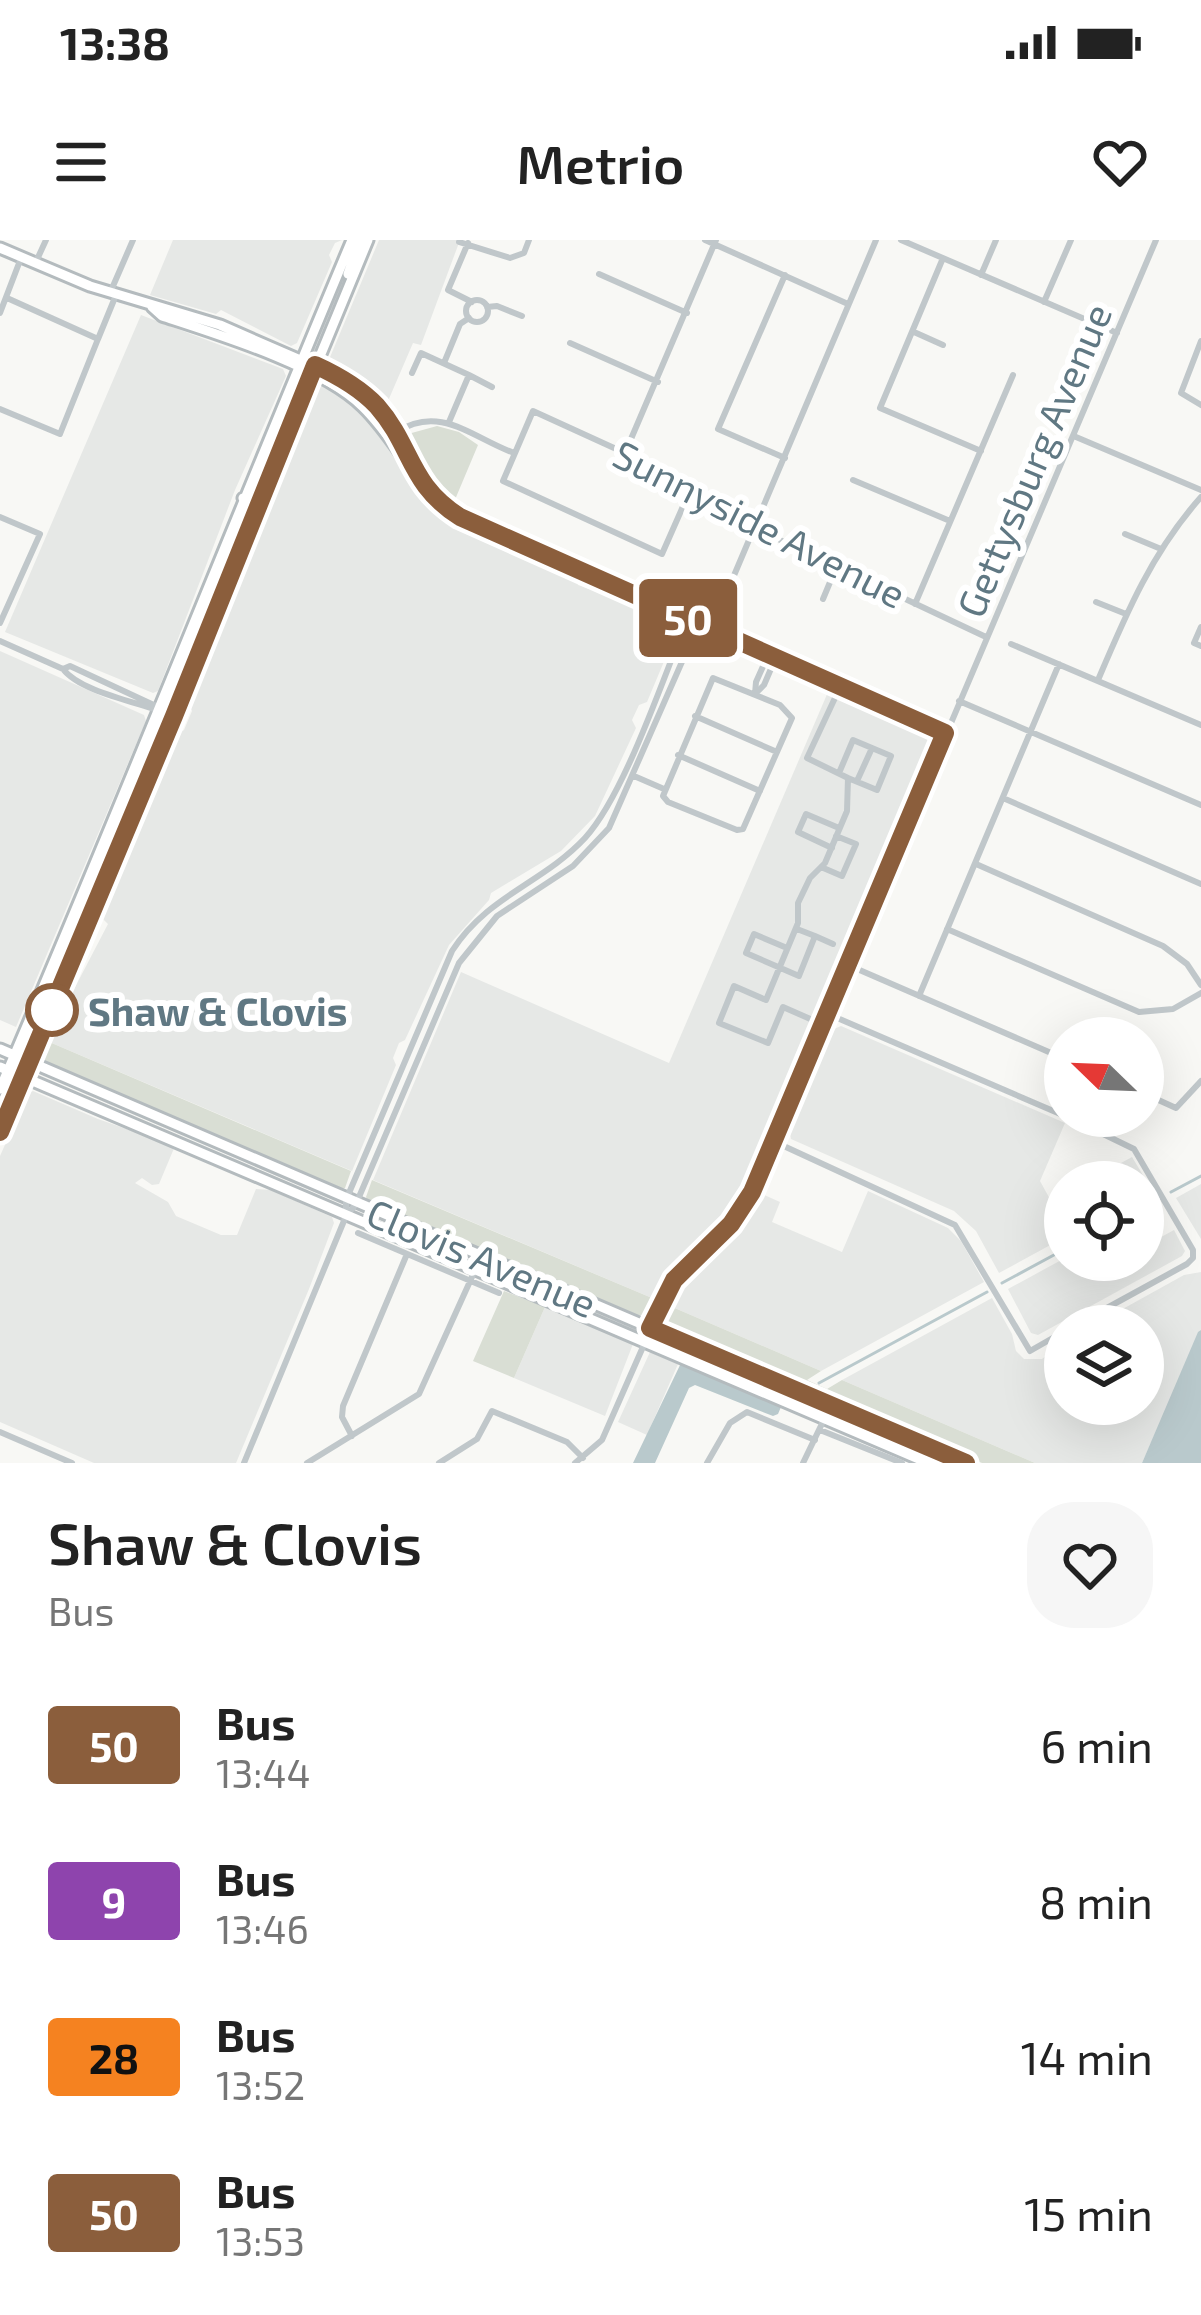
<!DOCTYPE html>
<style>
:root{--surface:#fff;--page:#f6f6f6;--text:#222;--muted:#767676}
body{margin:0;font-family:"Exo 2",sans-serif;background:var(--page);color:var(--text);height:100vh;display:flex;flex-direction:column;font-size:45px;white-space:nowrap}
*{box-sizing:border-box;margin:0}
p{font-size:39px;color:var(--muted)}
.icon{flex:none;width:66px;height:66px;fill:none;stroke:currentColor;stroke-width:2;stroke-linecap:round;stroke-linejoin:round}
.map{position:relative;height:1223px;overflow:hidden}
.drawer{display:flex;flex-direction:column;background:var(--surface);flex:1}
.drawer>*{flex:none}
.badge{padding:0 24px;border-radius:9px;font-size:42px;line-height:78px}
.needle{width:78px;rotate:293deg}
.controls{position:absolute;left:1044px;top:777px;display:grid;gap:24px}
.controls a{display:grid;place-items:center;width:120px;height:120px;border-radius:50%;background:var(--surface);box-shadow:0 12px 48px #0002;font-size:60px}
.map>.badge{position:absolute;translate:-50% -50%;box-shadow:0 0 0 6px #fff}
.round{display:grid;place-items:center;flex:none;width:126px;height:126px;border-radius:48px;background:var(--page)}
.head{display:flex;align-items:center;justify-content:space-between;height:204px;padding:0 48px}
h1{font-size:57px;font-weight:600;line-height:90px}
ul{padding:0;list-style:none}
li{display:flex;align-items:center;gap:36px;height:156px;padding:0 48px}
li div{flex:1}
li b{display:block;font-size:45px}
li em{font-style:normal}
li .badge{min-width:132px;font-weight:700;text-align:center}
.status{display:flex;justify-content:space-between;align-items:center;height:84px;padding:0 60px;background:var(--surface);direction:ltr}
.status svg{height:33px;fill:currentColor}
header{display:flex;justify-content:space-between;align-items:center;height:156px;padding:0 48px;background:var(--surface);font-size:54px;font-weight:600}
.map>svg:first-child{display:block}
.built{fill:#e6e8e6}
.green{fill:#d9ded4}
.water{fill:#b9c9cc}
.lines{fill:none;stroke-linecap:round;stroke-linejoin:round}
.stream{stroke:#b9c9cc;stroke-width:3}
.major-casing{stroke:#b4bbbe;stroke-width:15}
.minor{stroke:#c0c7ca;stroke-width:6}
.major{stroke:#fff;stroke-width:9}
.line-casing{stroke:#fff;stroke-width:27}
.line{stroke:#8b5e3c;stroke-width:18}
.stop-dot{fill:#fff;stroke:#8b5e3c;stroke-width:6}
.labels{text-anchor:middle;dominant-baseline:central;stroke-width:12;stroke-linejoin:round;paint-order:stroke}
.street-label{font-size:39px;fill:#607883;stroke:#fff}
.stop-label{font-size:39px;font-weight:bold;fill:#607883;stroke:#fff;text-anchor:start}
</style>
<div class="status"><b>13:38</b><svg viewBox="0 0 49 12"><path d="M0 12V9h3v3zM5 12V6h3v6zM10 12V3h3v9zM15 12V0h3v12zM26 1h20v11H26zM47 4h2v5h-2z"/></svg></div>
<header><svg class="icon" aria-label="menu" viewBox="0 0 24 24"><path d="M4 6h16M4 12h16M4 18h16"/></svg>Metrio<svg class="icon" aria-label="heart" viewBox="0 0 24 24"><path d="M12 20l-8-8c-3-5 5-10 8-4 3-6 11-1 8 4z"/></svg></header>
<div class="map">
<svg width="1201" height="1223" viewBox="0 0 1201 1223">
<rect width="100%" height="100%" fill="#f8f8f5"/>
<path class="built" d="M173 0H342L335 3 329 15 332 22 297 103 291 106 221 70 216 74 150 55Z
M379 0H460L421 105 413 103 385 168 328 122Z
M141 75 283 129 286 136 235 250 158 451 153 453 5 392Z
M322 146 345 157 363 173 429 267 471 293 577 340 578 345 589 349 592 347 673 384 676 393 647 462 639 465 632 480 636 488 595 576 561 611 491 653 489 660 449 705 405 800 399 803 393 818 396 825 352 931 47 801 108 684 99 675 113 641 120 634 176 495 184 490 192 471 189 463 227 365 233 362 239 346 237 339 315 148Z
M0 411 144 475 146 481 16 787 0 780Z
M828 452 928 498 930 504 743 947 721 980 672 1026 652 1058 373 940 461 732 669 823Z
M841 786 1065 883 1040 941 1051 961 1065 954V997L999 1033 976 991 954 971 791 899 790 893 834 789Z
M33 851 98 879 175 906 159 944 152 945 142 938 135 943 168 962 176 976 221 995H237L256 949 271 950 332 977 334 983 309 1049 236 1223H94L0 1182V916L28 853Z
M1132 917 1152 950 1143 955V942H1086Z
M1201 944V999L1176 958Z
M868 951 948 988 961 1001 984 1042 821 1131 670 1066 689 1038 741 989 762 954 780 962 772 982 842 1012Z
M1174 990 1185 1011 1182 1016 1038 1095 1031 1093 1008 1049 1065 1018 1143 1020V1007Z
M1201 1032V1090L1142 1223H1035L842 1140 992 1058 1012 1094 1016 1111 1024 1119H1042L1065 1101V1164H1143V1086H1092L1184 1035Z
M545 1067 633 1104 605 1176 514 1138Z
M650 1112 678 1124 647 1195 618 1182Z"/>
<path class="green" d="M437 186 459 192 478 205 454 262 435 245 406 200 408 194Z
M47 801 351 931 345 948 339 950 43 821 41 814Z
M372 940 652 1058 645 1074 638 1076 368 962 366 957Z
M504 1051 545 1067 514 1138 473 1121Z
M670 1066 821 1131 807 1140 827 1149 842 1140 1035 1223H982L665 1088 663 1083Z"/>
<path class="water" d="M1201 1090V1223H1142L1198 1092Z
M681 1123 781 1167 778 1174 773 1176 695 1145 689 1148 655 1223H633Z"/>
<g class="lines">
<path class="stream" d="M1171 952 1201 936
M1143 967 1155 960
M1002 1043 1065 1009
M819 1143 987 1052"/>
<g class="major-casing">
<path id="major" d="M0 8 90 46 220 85 337 136 376 164 396 193 411 228
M348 34 360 0
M152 67 162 76C217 94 322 126 363 167 399 202 415 248 459 277L945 493
M231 319 247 270 243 258
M81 691 99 635 96 625
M0 809 965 1223
M0 827 928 1223
M0 849C121 568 233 283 352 0
M0 892 368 0"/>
</g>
<path class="minor" d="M705 0 848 64
M901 0 1117 93
M459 2 510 18 524 13 529 0
M468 3 448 50 472 62
M943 18 880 168 981 211
M35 24 46 0
M599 34 687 73
M785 35 718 189 785 218
M981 35 996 0
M110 53 133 0
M466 71a11 11 0 1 1 22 0a11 11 0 1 1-22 0Z
M1044 62 1071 0
M487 67 497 66 522 76
M0 73 21 18
M914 92 943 105
M98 99 116 55
M1201 101 1181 153 1201 165
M570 103 658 142
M444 123 460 84 469 78
M412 133 421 113 469 135
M0 169 60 194 98 99 7 58
M449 182 469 135 492 147
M397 192C440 164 473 198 514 213
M1076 197 1201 250
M625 213 716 0
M853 240 950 281
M688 255 662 314 503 241 533 171 625 213 708 266 986 397
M0 277 40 294 0 383
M1125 294 1161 309
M727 352 876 0
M823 359 838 323
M1096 362 1126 374
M915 364 1013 135
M1201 387 1194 403 1201 406
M0 401 63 429C81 453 143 463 171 475
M1011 404 1201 485
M63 429 70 426 158 467
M713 438 780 465 792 478 743 589 737 590 668 562 663 556Z
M1098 440C1126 374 1152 312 1201 257
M755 454 764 445 776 417
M755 454 756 442 769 413
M959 461 1201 565
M695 476 777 512
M678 515 760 551
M839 533 853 500 891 516 877 550 848 538
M634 536 664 549
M857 541 872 508
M1003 558 1201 644
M832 608 798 592 806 574 839 588
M976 624 1163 706 1187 724 1201 745
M821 627 842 636 856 604 836 596
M947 689 1139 772 1173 769 1201 753
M815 696 833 704
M787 708 754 694 746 713 799 736 815 696 797 689
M848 725 1065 819
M919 756 1059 424
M828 774 1065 876
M824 785 783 767 768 803 719 783 734 746 766 760 798 683V663L810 638 825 623 847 571 848 538 807 518 841 445
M1143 853 1176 868 1201 841
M1066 876 1134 909 1193 1010V1018L1187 1024 1074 1086
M775 902 955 985 1030 1111 1065 1091
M346 972V960L452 711C487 656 543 643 585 598 625 554 663 438 687 380
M358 993 499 1053
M820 1190 902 1223
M0 1192 72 1223
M352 1196 342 1177 343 1166 407 1014
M244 1223 346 976 356 964 459 723 497 676 573 626 609 588 699 383
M307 1223 419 1154 481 1017
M439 1223 477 1199 492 1171 567 1202 583 1218
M575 1223 602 1200 668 1050C693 1014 730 992 752 952L1156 0
M707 1223 730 1183 747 1172 815 1200
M803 1223 830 1167"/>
<use href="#major" class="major"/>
</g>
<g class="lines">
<g class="line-casing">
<path id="line" d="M0 892 174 476 315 125C337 135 360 148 377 166 413 207 408 244 460 277L945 493 752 952 731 984 674 1040 650 1088 966 1223"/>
</g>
<use href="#line" class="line"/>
</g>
<circle class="stop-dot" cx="52" cy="770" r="24"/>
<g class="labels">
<g class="street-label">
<text transform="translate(1033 220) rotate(-67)">Gettysburg Avenue</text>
<text transform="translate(760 283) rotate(27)">Sunnyside Avenue</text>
<text transform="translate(482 1017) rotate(23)">Clovis Avenue</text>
</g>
<g class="stop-label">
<text x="88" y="770">Shaw &amp; Clovis</text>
</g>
</g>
</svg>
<div class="controls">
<a><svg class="needle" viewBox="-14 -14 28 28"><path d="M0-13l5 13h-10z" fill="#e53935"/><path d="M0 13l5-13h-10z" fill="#767676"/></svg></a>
<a><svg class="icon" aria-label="locate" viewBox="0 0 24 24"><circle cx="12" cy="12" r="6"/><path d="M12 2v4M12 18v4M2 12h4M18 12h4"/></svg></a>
<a><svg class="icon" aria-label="layers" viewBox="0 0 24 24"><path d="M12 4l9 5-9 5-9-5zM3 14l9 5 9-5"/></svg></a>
</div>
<b class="badge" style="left:688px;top:378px;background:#8b5e3c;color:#fff">50</b>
</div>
<section class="drawer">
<div class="head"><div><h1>Shaw &amp; Clovis</h1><p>Bus</p></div><a class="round"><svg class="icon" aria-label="heart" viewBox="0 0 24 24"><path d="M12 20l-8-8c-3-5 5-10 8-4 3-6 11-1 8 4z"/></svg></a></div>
<ul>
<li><span class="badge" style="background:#8b5e3c;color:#fff">50</span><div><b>Bus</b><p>13:44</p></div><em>6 min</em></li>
<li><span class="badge" style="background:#8e44ad;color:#fff">9</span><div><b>Bus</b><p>13:46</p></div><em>8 min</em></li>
<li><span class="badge" style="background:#f58220;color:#111">28</span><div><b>Bus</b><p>13:52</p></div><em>14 min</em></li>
<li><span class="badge" style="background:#8b5e3c;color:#fff">50</span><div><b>Bus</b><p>13:53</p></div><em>15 min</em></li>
</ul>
</section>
